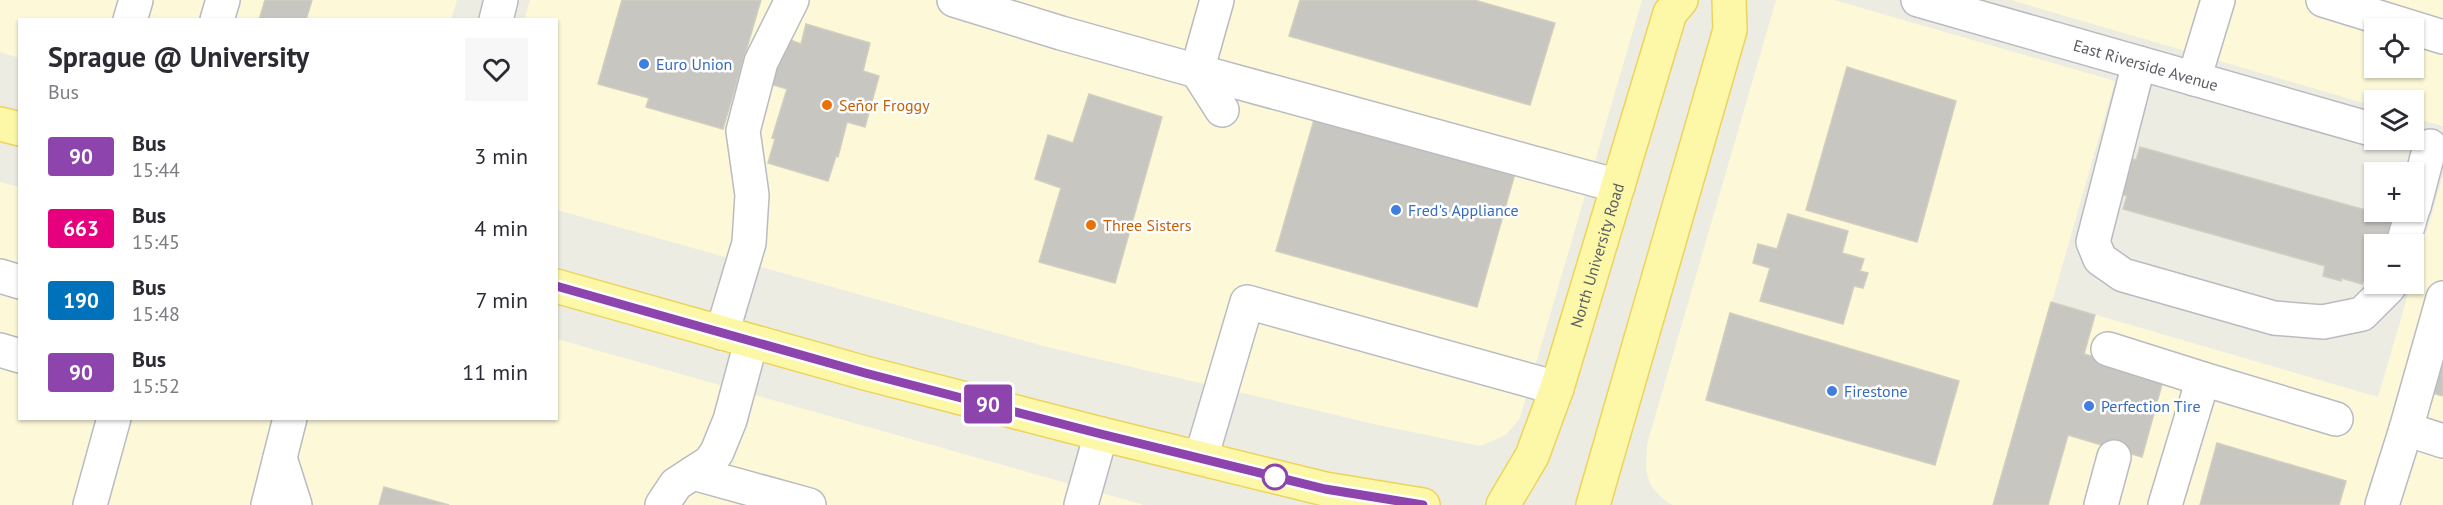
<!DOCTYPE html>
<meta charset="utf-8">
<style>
:root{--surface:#fff;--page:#f7f7f7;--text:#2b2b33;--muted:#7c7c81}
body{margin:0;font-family:"PT Sans",sans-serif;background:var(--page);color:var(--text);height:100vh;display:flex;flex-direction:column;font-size:22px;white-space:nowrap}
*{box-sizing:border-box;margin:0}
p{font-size:20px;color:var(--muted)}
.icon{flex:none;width:33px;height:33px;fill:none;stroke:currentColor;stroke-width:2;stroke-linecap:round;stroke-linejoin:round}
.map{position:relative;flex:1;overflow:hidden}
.details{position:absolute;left:18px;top:18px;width:540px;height:402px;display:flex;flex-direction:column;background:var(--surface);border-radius:0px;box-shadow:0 2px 4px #0004}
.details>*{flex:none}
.badge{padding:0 12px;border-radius:4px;font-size:21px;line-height:39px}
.tools{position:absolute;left:2364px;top:18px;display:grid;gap:12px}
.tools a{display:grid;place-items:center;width:60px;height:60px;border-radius:0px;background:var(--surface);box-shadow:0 2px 4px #0004;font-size:30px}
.map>.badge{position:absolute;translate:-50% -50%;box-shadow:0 0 0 3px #fff}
.round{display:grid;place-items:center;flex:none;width:63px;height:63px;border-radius:0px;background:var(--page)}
.headline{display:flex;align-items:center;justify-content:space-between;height:102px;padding:0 30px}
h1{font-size:28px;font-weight:700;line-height:45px}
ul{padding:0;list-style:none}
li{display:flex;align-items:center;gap:18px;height:72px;padding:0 30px}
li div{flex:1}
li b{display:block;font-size:22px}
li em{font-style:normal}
li .badge{min-width:66px;font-weight:700;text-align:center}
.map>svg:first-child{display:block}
.commercial{fill:#fcf8d8;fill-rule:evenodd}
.building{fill:#c8c6c0;stroke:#d1cec1;stroke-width:1.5}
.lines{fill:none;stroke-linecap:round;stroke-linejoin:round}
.minor-casing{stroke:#babbc1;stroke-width:36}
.major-casing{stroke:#ecd45c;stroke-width:36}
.minor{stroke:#fff;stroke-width:33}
.major{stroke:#fcf8a8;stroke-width:33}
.line-casing{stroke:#fff;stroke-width:14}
.line{stroke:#8e44ad;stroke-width:9}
.shop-dot{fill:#3f7fe0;stroke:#fff;stroke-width:2}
.food-dot{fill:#e8710a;stroke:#fff;stroke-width:2}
.stop-dot{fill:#fff;stroke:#8e44ad;stroke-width:3}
.labels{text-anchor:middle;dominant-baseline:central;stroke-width:5;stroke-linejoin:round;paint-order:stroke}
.shop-label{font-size:16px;fill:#366cbe;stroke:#fff;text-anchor:start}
.street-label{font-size:16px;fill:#5b5d63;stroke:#fff}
.food-label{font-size:16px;fill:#c56008;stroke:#fff;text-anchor:start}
</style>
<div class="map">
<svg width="2443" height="505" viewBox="0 0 2443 505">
<rect width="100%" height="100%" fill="#edece2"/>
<path class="commercial" d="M0 0H457L451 20H20L19 58 0 52Z
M530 0H1642L1520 418 1506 435 1480 446 1378 425 1047 347 557 210 556 20H524Z
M1776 0H1834L2115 81 2052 302 2378 397 2411 284H2414V276L2443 175V505H1673L1668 503 1658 494 1650 484 1646 470 1647 444Z
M2011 0H2443V126L2414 118V100H2374V106ZM2374 28H2414V68H2374Z
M0 182 19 187 20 418H556L557 339 1144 505H0Z"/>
<path class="building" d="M265 0H312L306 20H259Z
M622 0H761L723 129 646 107 649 98 598 84Z
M1300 0H1474L1555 23 1530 105 1289 36Z
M806 24 870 43 863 71 879 76 865 127 847 122 838 157 836 156 828 181 768 163 775 139 772 138 787 89 764 82 782 37 801 44Z
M1847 67 1956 101 1917 242 1806 210Z
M1089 94 1162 117 1115 283 1039 262 1061 188 1035 179 1048 135 1073 143Z
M1316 113 1516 170 1477 307 1276 251Z
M2140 147 2401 220 2394 244H2374V276L2367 273 2362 284 2341 278V281L2323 276 2325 266 2123 209 2127 196 2123 194 2133 159 2136 160Z
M1788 214 1848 231 1842 253 1864 259 1860 271 1868 273 1863 288 1854 286 1843 324 1760 301 1770 268 1753 263 1758 244 1777 249Z
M2051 302 2095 315 2084 354 2164 377 2142 457 2068 435 2048 505H1993Z
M1730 313 1959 381 1935 465 1706 400Z
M2443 355V396L2432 393Z
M2217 443 2346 481 2339 505H2200Z
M384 487 449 505H379Z"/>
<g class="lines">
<g class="minor-casing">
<g id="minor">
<path d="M954 0 1061 33 1197 71 1618 186"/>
<path d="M1217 0 1197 71 1222 110"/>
<path id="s1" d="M1918 0 2374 130"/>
<path d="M2323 0 2443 37"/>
<path d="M130 20 136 0"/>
<path d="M217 20 223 0"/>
<path d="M496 20 501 0"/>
<path d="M2139 63 2093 242 2100 259 2123 275 2274 318 2323 322 2362 314 2388 288 2391 284"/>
<path d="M2194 79 2218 0"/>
<path d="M2414 207 2430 146"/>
<path d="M2403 244 2412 212"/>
<path d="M0 276 20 282"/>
<path d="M722 333 749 243 752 195 743 131 761 62 792 0"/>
<path d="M2108 349 2203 379"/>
<path d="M0 350 20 356"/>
<path d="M2406 429 2443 298"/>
<path d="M280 458 295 505"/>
<path d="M1201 458 1247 302 1557 388"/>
<path d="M693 473 809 505"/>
<path d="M90 505 114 418"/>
<path d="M268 505 290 418"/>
<path d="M662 505 676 484 710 462 717 452 730 420 751 342"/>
<path d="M1081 505 1101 434"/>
<path d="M2101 505 2114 457"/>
<path d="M2165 505 2203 379 2336 419"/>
<path d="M2382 505 2406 429 2443 441"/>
</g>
</g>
<g class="major-casing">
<g id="major">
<path d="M0 124 20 129"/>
<path d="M556 286 865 373 1101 434 1325 489 1423 505"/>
<path id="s2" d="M1503 505 1532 456 1557 388 1670 13 1681 0"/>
<path d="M1593 505 1730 30 1729 0"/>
</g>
</g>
<use href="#minor" class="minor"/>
<use href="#major" class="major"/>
</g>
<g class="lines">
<g class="line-casing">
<path id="line" d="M556 286 865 373 1101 434 1325 489 1423 505"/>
</g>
<use href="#line" class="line"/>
</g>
<g class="shop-dot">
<circle cx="644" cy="64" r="6"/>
<circle cx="1396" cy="210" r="6"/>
<circle cx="1832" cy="391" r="6"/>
<circle cx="2089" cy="406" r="6"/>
</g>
<g class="food-dot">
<circle cx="827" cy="105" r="6"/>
<circle cx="1091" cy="225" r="6"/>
</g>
<circle class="stop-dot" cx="1275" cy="477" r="12"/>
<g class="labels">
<g class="shop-label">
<text x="656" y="64">Euro Union</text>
<text x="1408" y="210">Fred's Appliance</text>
<text x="1844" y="391">Firestone</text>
<text x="2101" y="406">Perfection Tire</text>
</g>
<g class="street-label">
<text stroke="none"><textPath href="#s1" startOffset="237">East Riverside Avenue</textPath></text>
<text stroke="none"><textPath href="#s2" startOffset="268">North University Road</textPath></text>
</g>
<g class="food-label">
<text x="839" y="105">Señor Froggy</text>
<text x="1103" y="225">Three Sisters</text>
</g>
</g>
</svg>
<div class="tools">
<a><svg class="icon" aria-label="locate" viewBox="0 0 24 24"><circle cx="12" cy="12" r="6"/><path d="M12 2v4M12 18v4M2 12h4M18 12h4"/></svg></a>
<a><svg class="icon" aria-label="layers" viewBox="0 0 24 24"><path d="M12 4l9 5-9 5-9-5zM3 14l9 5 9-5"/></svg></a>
<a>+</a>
<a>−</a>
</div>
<b class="badge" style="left:988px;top:404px;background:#8e44ad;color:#fff">90</b>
<section class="details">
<div class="headline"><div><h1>Sprague @ University</h1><p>Bus</p></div><a class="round"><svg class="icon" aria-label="heart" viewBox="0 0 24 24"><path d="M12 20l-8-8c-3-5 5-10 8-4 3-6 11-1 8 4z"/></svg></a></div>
<ul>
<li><span class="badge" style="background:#8e44ad;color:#fff">90</span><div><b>Bus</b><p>15:44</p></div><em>3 min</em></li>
<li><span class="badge" style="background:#e6007e;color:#fff">663</span><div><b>Bus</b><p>15:45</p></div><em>4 min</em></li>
<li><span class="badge" style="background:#0072bc;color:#fff">190</span><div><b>Bus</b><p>15:48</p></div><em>7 min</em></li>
<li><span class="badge" style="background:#8e44ad;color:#fff">90</span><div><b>Bus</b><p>15:52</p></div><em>11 min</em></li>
</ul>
</section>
</div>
